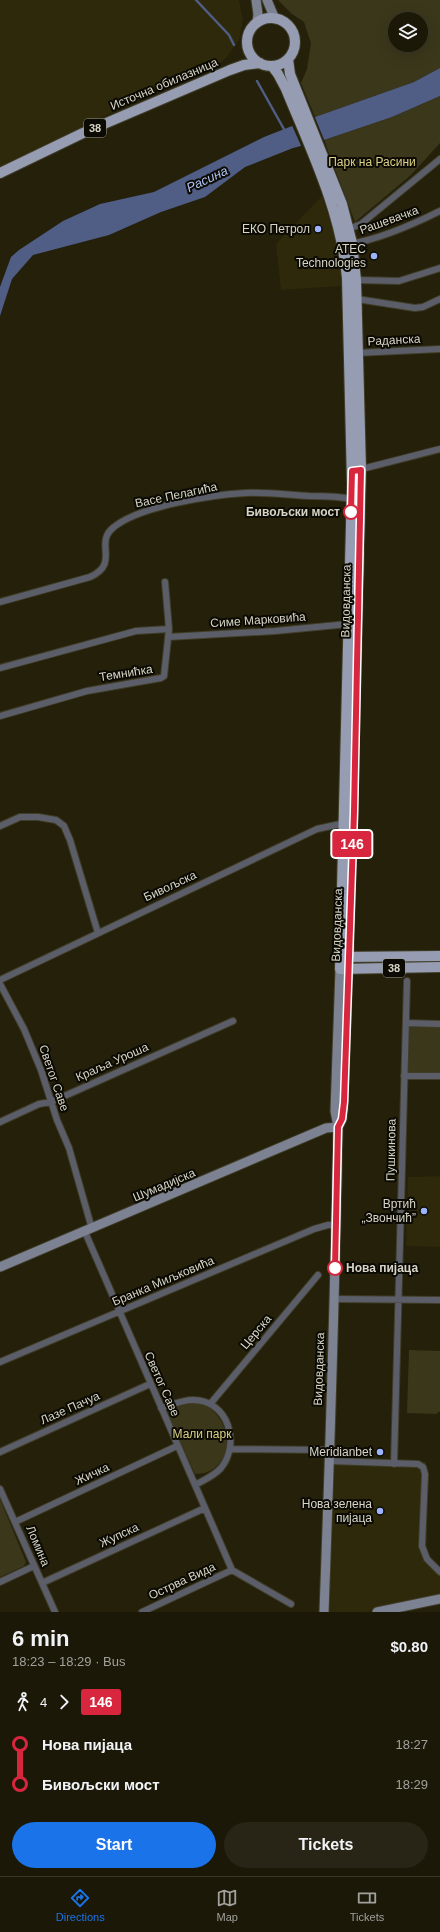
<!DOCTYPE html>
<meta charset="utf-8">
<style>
:root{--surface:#1b1808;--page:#282516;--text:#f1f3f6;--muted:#a0a09c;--line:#393729;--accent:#1a73e8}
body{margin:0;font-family:Arial,sans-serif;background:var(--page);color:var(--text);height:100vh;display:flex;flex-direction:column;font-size:15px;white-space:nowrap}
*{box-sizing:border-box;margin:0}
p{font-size:13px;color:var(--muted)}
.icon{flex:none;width:22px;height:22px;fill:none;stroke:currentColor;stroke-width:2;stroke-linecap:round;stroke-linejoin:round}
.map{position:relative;height:1612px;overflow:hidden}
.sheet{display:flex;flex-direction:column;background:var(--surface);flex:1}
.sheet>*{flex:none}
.badge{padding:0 8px;border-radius:3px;font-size:14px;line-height:26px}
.buttons{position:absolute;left:388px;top:12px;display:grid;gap:8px}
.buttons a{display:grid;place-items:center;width:40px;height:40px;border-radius:50%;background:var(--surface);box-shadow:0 4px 16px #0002,0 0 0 1px var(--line);font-size:20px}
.map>.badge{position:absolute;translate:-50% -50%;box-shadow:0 0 0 2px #fff}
.legs{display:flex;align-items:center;gap:6px;height:44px;padding:0 12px;font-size:13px}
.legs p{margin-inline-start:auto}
.headline{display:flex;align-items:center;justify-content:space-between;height:68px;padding:0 12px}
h1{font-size:22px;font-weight:700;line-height:30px}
.cta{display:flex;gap:8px;margin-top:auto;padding:8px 12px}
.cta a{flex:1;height:46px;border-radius:24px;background:var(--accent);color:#fff;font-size:16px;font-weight:700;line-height:46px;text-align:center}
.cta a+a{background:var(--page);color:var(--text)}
ul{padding:0 12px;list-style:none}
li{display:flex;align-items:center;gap:14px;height:40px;font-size:15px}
li i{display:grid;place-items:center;width:6px;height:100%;margin:0 5px;background:currentColor}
li i::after{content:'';width:10px;height:10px;margin:-5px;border:3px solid;border-radius:50%;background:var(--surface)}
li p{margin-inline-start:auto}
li:first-child i{background:linear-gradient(#0000 50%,currentColor 0)}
li:last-child i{background:linear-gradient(currentColor 50%,#0000 0)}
.menu{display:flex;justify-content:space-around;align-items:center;height:56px;border-top:1px solid var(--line);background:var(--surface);font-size:11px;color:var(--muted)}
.menu a{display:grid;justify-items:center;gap:2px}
.menu .on{color:var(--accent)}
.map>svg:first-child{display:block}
.built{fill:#2d290a}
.green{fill:#3b371b;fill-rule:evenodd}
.water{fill:#505d85}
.pier{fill:#24200a}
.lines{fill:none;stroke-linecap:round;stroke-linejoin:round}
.stream{stroke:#505d85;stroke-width:2.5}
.street-casing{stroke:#403d28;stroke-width:8}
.secondary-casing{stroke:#403d28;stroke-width:11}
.primary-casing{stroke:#403d28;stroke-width:12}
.street{stroke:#5b5e68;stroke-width:6}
.secondary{stroke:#7c8292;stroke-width:9}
.primary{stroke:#969db2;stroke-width:10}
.line-1-casing{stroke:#fff;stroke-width:9}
.line-1{stroke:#d7263d;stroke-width:6}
.poi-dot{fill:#9db4fd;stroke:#0b0a03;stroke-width:1.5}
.stop-1-dot{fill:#fff;stroke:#d7263d;stroke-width:2}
.labels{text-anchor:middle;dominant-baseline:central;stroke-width:4;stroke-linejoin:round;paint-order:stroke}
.shield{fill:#0b0a03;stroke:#99988c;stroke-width:1}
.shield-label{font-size:11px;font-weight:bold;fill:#d6d5c7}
.street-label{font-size:12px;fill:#d6d5c7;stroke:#0b0a03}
.park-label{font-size:12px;fill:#ddd185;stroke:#0b0a03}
.poi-label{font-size:12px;fill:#d6d5c7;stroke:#0b0a03;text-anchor:end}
.stop-label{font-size:12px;font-weight:bold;fill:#d6d5c7;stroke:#0b0a03;text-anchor:end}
.water-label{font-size:13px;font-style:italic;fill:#aec0f5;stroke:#0b0a03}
</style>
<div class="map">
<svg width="440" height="1612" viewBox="0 0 440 1612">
<rect width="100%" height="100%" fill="#24200a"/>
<path class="built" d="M0 0H239L243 20 239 40 226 58 211 71 182 80 148 95 0 166Z
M322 196 337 242 342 286 281 290 276 244Z
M440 1176V1247L406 1246 408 1177Z
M335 1460 426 1462 427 1553 440 1567V1597L367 1612H329Z"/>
<path class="green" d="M278 0H440V68L414 82 315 117 301 83 307 69 311 43 304 22 292 14ZM395 19H421V45H395Z
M440 96V143L411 175 355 222 324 140 392 117Z
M406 1023 440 1024V1076H404Z
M409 1350 440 1351V1411L436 1414 407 1413Z
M194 1403 207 1405C213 1411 220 1417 223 1425 233 1447 221 1475 195 1474L167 1413 174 1407Z
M0 1499 26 1562 24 1566 0 1577Z"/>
<path class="water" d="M440 68V96L392 117 324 140 293 148 245 167 205 197 161 212 109 235 33 255 12 279 0 316V287L11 257 19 250 63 221 100 204 154 192 264 137 315 117 414 82Z"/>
<path class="pier" d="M314 115 325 142 302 148 291 123Z"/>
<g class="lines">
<path class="stream" d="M196 0 229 35 234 45
M257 81 285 131"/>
<g class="street-casing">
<path id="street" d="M346 230 361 224 440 159
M350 244C380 239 412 225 440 211
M356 280 399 281 440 268
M357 299 415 308 423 307 440 299
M356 353 440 349
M358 470 440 449
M0 602 90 577C121 563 93 543 114 527 140 506 211 495 245 493 266 492 288 495 309 496 323 496 338 496 351 499
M168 637 275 631 348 624
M0 668 136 631 169 629
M0 716 87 691 161 678 164 676 169 629 165 582
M0 826 20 817H38L56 820 64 826 70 840 98 933
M0 980 317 829 345 823
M0 984 24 1029 41 1070 57 1120 69 1148 92 1229
M406 1023 440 1024
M404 1076H440
M0 1122 39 1104 51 1102 233 1021
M85 1232 232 1570 291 1604
M334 1299 440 1300
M0 1362 314 1229 328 1225H336
M211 1403 318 1275
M161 1408C171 1405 182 1400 193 1400 228 1400 241 1443 221 1468 214 1476 204 1480 195 1485
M230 1449 330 1450
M0 1452 150 1384
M330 1461 418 1464 423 1467 425 1474 422 1546 427 1559 440 1572
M394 1464 407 981
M0 1489 55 1612
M15 1522 177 1446
M0 1582 34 1566
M42 1583 205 1508
M142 1612 232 1570"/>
</g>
<g class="secondary-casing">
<path id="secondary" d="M256 0 258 14 257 23
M267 0 275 19
M338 1127 342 1119 343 1109 348 969
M0 1267 326 1128 338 1127
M324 1612C330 1450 335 1289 338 1127L335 1111 340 969
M377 1612 440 1599"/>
</g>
<g class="primary-casing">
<path id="primary" d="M247 42a24 24 0 1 1 48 0a24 24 0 1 1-48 0Z
M288 59 290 74 342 204 352 243 356 280 361 470 348 969
M272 66 278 74 286 89C311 150 341 211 347 278L352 484 340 969 440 967
M0 173 83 133 230 70 244 65 260 63
M342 957 440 956"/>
</g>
<use href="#street" class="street"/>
<use href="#secondary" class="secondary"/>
<use href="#primary" class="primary"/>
</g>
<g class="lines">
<g class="line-1-casing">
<path id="line-1" d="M335 1268 338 1127 342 1119 344 1102 354 812 361 470 352 471 351 512"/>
</g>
<use href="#line-1" class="line-1"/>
</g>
<g class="poi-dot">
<circle cx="318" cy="229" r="4"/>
<circle cx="374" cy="256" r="4"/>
<circle cx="424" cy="1211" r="4"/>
<circle cx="380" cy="1452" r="4"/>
<circle cx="380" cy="1511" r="4"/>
</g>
<g class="stop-1-dot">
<circle cx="351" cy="512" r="7"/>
<circle cx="335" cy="1268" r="7"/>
</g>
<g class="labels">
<g class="shield">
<rect x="84" y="119" width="22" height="18" rx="3"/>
<rect x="383" y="959" width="22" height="18" rx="3"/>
</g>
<g class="shield-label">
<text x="95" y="128">38</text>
<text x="394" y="968">38</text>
</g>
<g class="street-label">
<text transform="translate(164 84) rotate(-23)">Источна обилазница</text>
<text transform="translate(389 220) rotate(-20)">Рашевачка</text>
<text transform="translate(394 340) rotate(-3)">Раданска</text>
<text transform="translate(176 495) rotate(-12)">Васе Пелагића</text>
<text transform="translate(346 601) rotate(-89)">Видовданска</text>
<text transform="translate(258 620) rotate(-4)">Симе Марковића</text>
<text transform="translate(126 673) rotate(-9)">Темнићка</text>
<text transform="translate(170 886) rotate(-25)">Бивољска</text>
<text transform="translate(337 925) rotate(-88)">Видовданска</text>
<text transform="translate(112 1062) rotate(-24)">Краља Уроша</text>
<text transform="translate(54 1078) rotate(71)">Светог Саве</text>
<text transform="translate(391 1150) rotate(-89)">Пушкинова</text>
<text transform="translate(164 1185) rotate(-23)">Шумадијска</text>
<text transform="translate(163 1281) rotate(-23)">Бранка Миљковића</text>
<text transform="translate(256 1332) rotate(-50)">Церска</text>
<text transform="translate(319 1369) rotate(-88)">Видовданска</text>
<text transform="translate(162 1384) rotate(66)">Светог Саве</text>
<text transform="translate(70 1408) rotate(-24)">Лазе Пачуа</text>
<text transform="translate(92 1474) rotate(-25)">Жичка</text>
<text transform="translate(119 1535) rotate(-25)">Жупска</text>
<text transform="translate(38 1546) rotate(67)">Ломина</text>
<text transform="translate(182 1581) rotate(-25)">Острва Вида</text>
</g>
<g class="park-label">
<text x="372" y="162">Парк на Расини</text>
<text x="202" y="1434">Мали парк</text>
</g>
<g class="poi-label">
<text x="310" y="229">ЕКО Петрол</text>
<text x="366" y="249">ATEC<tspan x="366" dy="14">Technologies</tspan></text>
<text x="416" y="1204">Вртић<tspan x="416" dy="14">„Звончић”</tspan></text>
<text x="372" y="1452">Meridianbet</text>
<text x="372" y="1504">Нова зелена<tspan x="372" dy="14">пијаца</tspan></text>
</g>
<g class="stop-label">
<text x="340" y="512">Бивољски мост</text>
<text x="346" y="1268" text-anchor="start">Нова пијаца</text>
</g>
<g class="water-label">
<text transform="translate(207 179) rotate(-25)">Расина</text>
</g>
</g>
</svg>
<div class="buttons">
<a><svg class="icon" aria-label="layers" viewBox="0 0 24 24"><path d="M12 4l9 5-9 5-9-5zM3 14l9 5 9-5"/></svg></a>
</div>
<b class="badge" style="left:352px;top:844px;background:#d7263d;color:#fff">146</b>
</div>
<section class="sheet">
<div class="headline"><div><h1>6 min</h1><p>18:23 – 18:29 · Bus</p></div><b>$0.80</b></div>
<div class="legs"><svg class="icon" aria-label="walk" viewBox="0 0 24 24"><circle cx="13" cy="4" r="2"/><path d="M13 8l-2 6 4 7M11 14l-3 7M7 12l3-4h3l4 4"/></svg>4<svg class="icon" aria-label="forward" viewBox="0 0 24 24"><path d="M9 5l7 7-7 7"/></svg><b class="badge" style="background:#d7263d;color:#fff">146</b></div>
<ul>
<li><i style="color:#d7263d"></i><b>Нова пијаца</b><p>18:27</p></li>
<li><i style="color:#d7263d"></i><b>Бивољски мост</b><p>18:29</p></li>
</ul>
<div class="cta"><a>Start</a><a>Tickets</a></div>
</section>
<nav class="menu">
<a class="on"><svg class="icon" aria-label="directions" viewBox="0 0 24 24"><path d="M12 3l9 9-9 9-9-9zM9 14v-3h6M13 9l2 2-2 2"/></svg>Directions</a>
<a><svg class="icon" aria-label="map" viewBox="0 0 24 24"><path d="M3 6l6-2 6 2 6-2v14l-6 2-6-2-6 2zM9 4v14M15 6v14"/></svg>Map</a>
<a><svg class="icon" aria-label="tickets" viewBox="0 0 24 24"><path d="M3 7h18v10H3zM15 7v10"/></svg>Tickets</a>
</nav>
